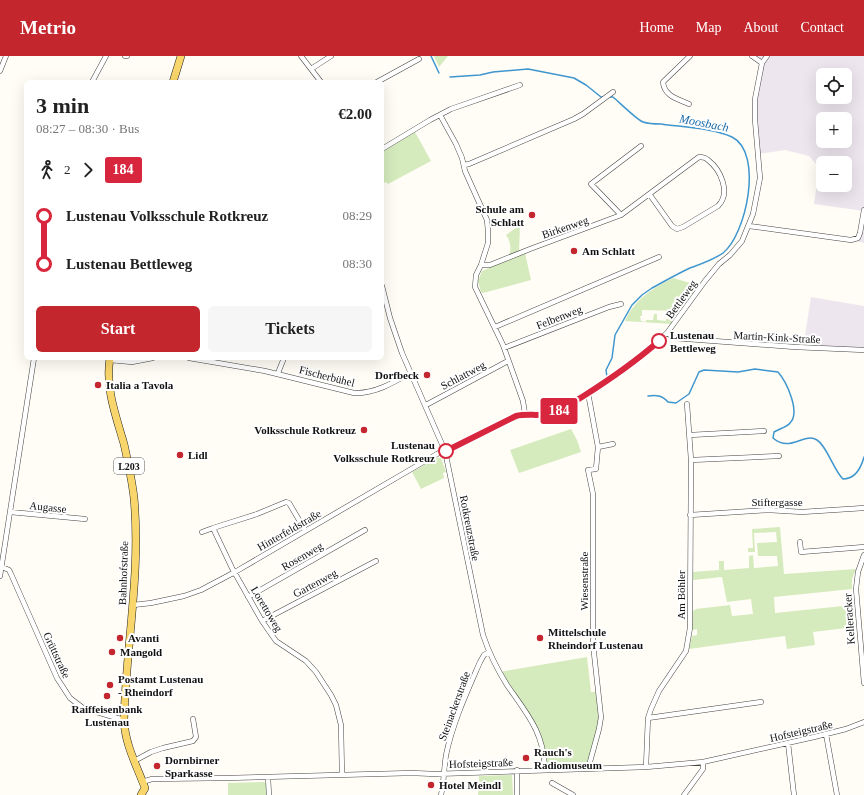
<!DOCTYPE html>
<meta charset="utf-8">
<style>
:root{--surface:#fff;--page:#f6f6f6;--text:#222;--muted:#767676;--accent:#c4262e}
body{margin:0;font-family:Georgia,serif;background:var(--page);color:var(--text);height:100vh;display:flex;flex-direction:column;font-size:15px;white-space:nowrap}
*{box-sizing:border-box;margin:0}
p{font-size:13px;color:var(--muted)}
.icon{flex:none;width:22px;height:22px;fill:none;stroke:currentColor;stroke-width:2;stroke-linecap:round;stroke-linejoin:round}
.map{position:relative;flex:1;overflow:hidden}
.details{position:absolute;left:24px;top:24px;width:360px;height:280px;display:flex;flex-direction:column;background:var(--surface);border-radius:6px;box-shadow:0 4px 16px #0002}
.details>*{flex:none}
.badge{padding:0 8px;border-radius:3px;font-size:14px;line-height:26px}
.controls{position:absolute;left:816px;top:12px;display:grid;gap:8px}
.controls a{display:grid;place-items:center;width:36px;height:36px;border-radius:6px;background:var(--surface);box-shadow:0 4px 16px #0002;font-size:20px}
.map>.badge{position:absolute;translate:-50% -50%;box-shadow:0 0 0 2px #fff}
.legs{display:flex;align-items:center;gap:6px;height:44px;padding:0 12px;font-size:13px}
.legs p{margin-inline-start:auto}
.head{display:flex;align-items:center;justify-content:space-between;height:68px;padding:0 12px}
h1{font-size:22px;font-weight:700;line-height:30px}
.button{display:flex;gap:8px;margin-top:auto;padding:8px 12px}
.button a{flex:1;height:46px;border-radius:6px;background:var(--accent);color:#fff;font-size:16px;font-weight:700;line-height:46px;text-align:center}
.button a+a{background:var(--page);color:var(--text)}
ul{padding:0 12px;list-style:none}
li{display:flex;align-items:center;gap:14px;height:48px;font-size:15px}
li i{display:grid;place-items:center;width:6px;height:100%;margin:0 5px;background:currentColor}
li i::after{content:'';width:10px;height:10px;margin:-5px;border:3px solid;border-radius:50%;background:var(--surface)}
li p{margin-inline-start:auto}
li:first-child i{background:linear-gradient(#0000 50%,currentColor 0)}
li:last-child i{background:linear-gradient(currentColor 50%,#0000 0)}
header{display:flex;align-items:center;gap:24px;box-sizing:border-box;height:56px;padding:0 20px;background:var(--accent);color:#fff}
header strong{font-size:19px}
nav{display:flex;gap:22px;margin-inline-start:auto;font-size:14px}
.map>svg:first-child{display:block}
.industrial{fill:#eee6ef;fill-rule:evenodd}
.green{fill:#d5ebbd}
.lines{fill:none;stroke-linecap:round;stroke-linejoin:round}
.stream{stroke:#3f96cf;stroke-width:1.5}
.street-casing{stroke:#444;stroke-width:5.5}
.primary-casing{stroke:#222;stroke-width:8}
.street{stroke:#fff;stroke-width:4.5}
.primary{stroke:#f9d66b;stroke-width:7}
.line-1-casing{stroke:#fff;stroke-width:9}
.line-1{stroke:#d7263d;stroke-width:6}
.poi-dot{fill:#c4262e;stroke:#fff;stroke-width:1.5}
.stop-1-dot{fill:#fff;stroke:#d7263d;stroke-width:2}
.labels{text-anchor:middle;dominant-baseline:central;stroke-width:4;stroke-linejoin:round;paint-order:stroke}
.shield{fill:#fff;stroke:#585858;stroke-width:1}
.shield-label{font-size:10px;font-weight:bold;fill:#111}
.poi-label{font-size:11px;font-weight:bold;fill:#111;stroke:#fff;text-anchor:start}
.street-label{font-size:11px;fill:#111;stroke:#fff}
.stop-label{font-size:11px;font-weight:bold;fill:#111;stroke:#fff;text-anchor:start}
.water-label{font-size:12px;font-style:italic;fill:#1768a6;stroke:#fff}
</style>
<header>
<strong>Metrio</strong>
<nav><a>Home</a><a>Map</a><a>About</a><a>Contact</a></nav>
</header>
<div class="map">
<svg width="864" height="739" viewBox="0 0 864 739">
<rect width="100%" height="100%" fill="#fffdf5"/>
<path class="industrial" d="M752 0H864V187L851 184 858 182 864 155 814 148 818 120 816 108 809 100 785 94 758 98 755 43 762 7ZM823 19H845V41H823ZM823 63H845V85H823ZM823 107H845V129H823Z
M811 241 864 250V294L803 292Z"/>
<path class="green" d="M434 0H448L439 11Z
M415 76 431 105 388 128 386 126 382 128V96Z
M520 169 519 195 509 199C512 193 510 184 506 179Z
M525 197 531 224 483 237 481 236 478 225 482 215Z
M673 222 701 230 682 255 642 254V260H640L641 265 646 266V264H653L654 258H657V264L666 265V263H676L672 268 625 265C635 243 653 232 673 222Z
M571 373 577 384 581 396 519 417 510 394Z
M437 402H441L446 416 443 417 444 422 421 433 412 416Z
M780 471 784 518 856 513 852 523V533L774 541 775 557 853 549 855 571 813 576 815 589 787 593 785 580 689 593 692 580 697 579V573L692 574 693 555 696 553 730 549 732 560 753 558 751 543 727 546 722 521 693 524 692 516 719 514V505H724V514L749 512V500L753 499 754 512 778 510 777 500H758L757 487 777 486 776 476 754 477 755 496H748V492H753L752 473Z
M587 601 591 636H599L601 663 588 713 545 714 542 686 499 616Z
M512 719 513 739H478L479 720Z
M264 726 266 727V739H228V727Z"/>
<g class="lines">
<path class="stream" d="M431 0 439 17
M450 21 480 19 493 16 528 13 574 22 586 29 601 41H603
M607 321 606 314 612 302 615 279 632 249 642 239 652 232C665 225 677 218 690 212 701 208 713 204 723 197 746 179 764 97 732 81 713 72 682 71 661 68 655 68 649 68 643 66 637 64 619 46 613 41H609
M648 340C656 339 662 339 668 346L676 347 689 338 699 316 704 314 738 316 755 313 778 316C786 325 801 356 790 367 787 371 779 373 774 376L773 382C790 397 804 376 817 384 827 390 833 413 843 423 855 423 861 412 864 401"/>
<g class="street-casing">
<path id="street" d="M125 0H127
M301 0 321 26
M752 0 762 7
M311 13 331 0
M0 15 6 0
M92 26 106 0
M377 26 419 3
M689 48C678 43 664 40 663 26L690 0
M440 59 456 88 462 102 465 115 487 164 488 175V187L481 209 476 219 475 231 503 289 523 345 525 358
M382 93 430 64 451 53 520 29
M464 109 469 108 574 63 583 58 613 36
M621 159 591 128 641 90
M749 170 851 184 858 182 860 177 864 154
M481 209H490L530 193 621 159 699 101C702 101 706 102 708 104 721 114 731 137 718 150L683 171 677 173 672 170 650 139
M382 230 390 262 402 297 445 395 483 579C489 597 497 613 507 629 527 658 544 676 545 714
M495 271 659 201
M667 277 674 282 795 291 864 294
M504 292 609 251 621 248
M189 302 265 315 354 337C374 338 393 327 410 317
M110 304 132 306 153 302
M278 317 284 302
M588 337 598 391 613 388
M426 349 508 305
M690 379 764 375
M691 404 779 400
M10 456 85 463
M690 459 768 454 802 456 864 452
M305 474 289 447 286 446 257 458 213 472 232 512 262 565 276 585 306 605 316 616 331 639 336 649 341 669 342 719
M202 476 213 472
M800 486 801 496 864 491
M864 499 858 516 856 533 864 627
M2 511 9 514 11 518 57 622 70 642 83 652 124 664
M0 520 34 302
M248 541 365 474
M133 549 151 547 184 540 201 534 235 516 437 398 515 360 525 358H546L558 355 605 327 634 306 667 277 705 225 719 208 730 199 742 185 753 158 760 122 755 64V43L762 7 767 0
M262 565 376 505
M648 662 761 646
M826 678 837 739
M788 687 794 739
M134 705 151 696 163 692 193 685 196 681 193 663
M646 711 648 662 651 653 659 635 686 595 690 572 691 404 687 348
M588 713 599 673 601 661 593 588V438L588 414 596 413 598 391
M268 721 269 739
M142 726 152 723 227 722 412 717 435 718 646 711 703 706 814 681 846 673 864 666
M552 727 573 739
M441 739C444 726 444 712 446 699 453 666 467 636 480 606L484 599 489 596
M517 739V714
M684 739 703 713V706"/>
</g>
<g class="primary-casing">
<path id="primary" d="M173 26 181 0
M110 302C105 332 116 360 124 388 128 406 132 424 134 442 141 517 126 590 124 664 125 689 137 710 145 732L141 739"/>
</g>
<use href="#street" class="street"/>
<use href="#primary" class="primary"/>
</g>
<g class="lines">
<g class="line-1-casing">
<path id="line-1" d="M446 395 516 360C528 357 540 361 552 357 563 354 572 347 582 341 609 324 635 306 659 285"/>
</g>
<use href="#line-1" class="line-1"/>
</g>
<g class="poi-dot">
<circle cx="532" cy="159" r="4"/>
<circle cx="574" cy="195" r="4"/>
<circle cx="427" cy="319" r="4"/>
<circle cx="98" cy="329" r="4"/>
<circle cx="364" cy="374" r="4"/>
<circle cx="180" cy="399" r="4"/>
<circle cx="120" cy="582" r="4"/>
<circle cx="540" cy="582" r="4"/>
<circle cx="112" cy="596" r="4"/>
<circle cx="110" cy="629" r="4"/>
<circle cx="107" cy="640" r="4"/>
<circle cx="526" cy="702" r="4"/>
<circle cx="157" cy="710" r="4"/>
<circle cx="431" cy="729" r="4"/>
</g>
<g class="stop-1-dot">
<circle cx="659" cy="285" r="7"/>
<circle cx="446" cy="395" r="7"/>
</g>
<g class="labels">
<rect class="shield" x="114" y="402" width="30" height="16" rx="3"/>
<g class="shield-label">
<text x="129" y="410">L203</text>
</g>
<g class="poi-label">
<text x="524" y="153" text-anchor="end">Schule am<tspan x="524" dy="13">Schlatt</tspan></text>
<text x="582" y="195">Am Schlatt</text>
<text x="419" y="319" text-anchor="end">Dorfbeck</text>
<text x="106" y="329">Italia a Tavola</text>
<text x="356" y="374" text-anchor="end">Volksschule Rotkreuz</text>
<text x="188" y="399">Lidl</text>
<text x="548" y="576">Mittelschule<tspan x="548" dy="13">Rheindorf Lustenau</tspan></text>
<text x="128" y="582">Avanti</text>
<text x="120" y="596">Mangold</text>
<text x="118" y="623">Postamt Lustenau<tspan x="118" dy="13">- Rheindorf</tspan></text>
<text x="107" y="653" text-anchor="middle">Raiffeisenbank<tspan x="107" dy="13">Lustenau</tspan></text>
<text x="534" y="696">Rauch's<tspan x="534" dy="13">Radiomuseum</tspan></text>
<text x="165" y="704">Dornbirner<tspan x="165" dy="13">Sparkasse</tspan></text>
<text x="439" y="729">Hotel Meindl</text>
</g>
<g class="street-label">
<text transform="translate(565 171) rotate(-19)">Birkenweg</text>
<text transform="translate(681 243) rotate(-54)">Bettleweg</text>
<text transform="translate(559 261) rotate(-21)">Felbenweg</text>
<text transform="translate(777 281) rotate(3)">Martin-Kink-Straße</text>
<text transform="translate(463 319) rotate(-28)">Schlattweg</text>
<text transform="translate(327 320) rotate(14)">Fischerbühel</text>
<text x="777" y="446">Stiftergasse</text>
<text transform="translate(48 451) rotate(6)">Augasse</text>
<text transform="translate(470 472) rotate(79)">Rotkreuzstraße</text>
<text transform="translate(289 474) rotate(-30)">Hinterfeldstraße</text>
<text transform="translate(302 500) rotate(-30)">Rosenweg</text>
<text transform="translate(123 517) rotate(-88)">Bahnhofstraße</text>
<text transform="translate(584 525) rotate(-90)">Wiesenstraße</text>
<text transform="translate(315 527) rotate(-28)">Gartenweg</text>
<text transform="translate(681 539) rotate(-90)">Am Böhler</text>
<text transform="translate(267 553) rotate(59)">Lorettoweg</text>
<text transform="translate(849 563) rotate(-94)">Kelleracker</text>
<text transform="translate(57 599) rotate(65)">Grüttstraße</text>
<text transform="translate(454 650) rotate(-70)">Steinackerstraße</text>
<text transform="translate(801 675) rotate(-13)">Hofsteigstraße</text>
<text transform="translate(481 707) rotate(-2)">Hofsteigstraße</text>
</g>
<g class="stop-label">
<text x="670" y="279">Lustenau<tspan x="670" dy="13">Bettleweg</tspan></text>
<text x="435" y="389" text-anchor="end">Lustenau<tspan x="435" dy="13">Volksschule Rotkreuz</tspan></text>
</g>
<g class="water-label">
<text transform="translate(704 67) rotate(11)">Moosbach</text>
</g>
</g>
</svg>
<div class="controls">
<a><svg class="icon" aria-label="locate" viewBox="0 0 24 24"><circle cx="12" cy="12" r="6"/><path d="M12 2v4M12 18v4M2 12h4M18 12h4"/></svg></a>
<a>+</a>
<a>−</a>
</div>
<b class="badge" style="left:559px;top:355px;background:#d7263d;color:#fff">184</b>
<section class="details">
<div class="head"><div><h1>3 min</h1><p>08:27 – 08:30 · Bus</p></div><b>€2.00</b></div>
<div class="legs"><svg class="icon" aria-label="walk" viewBox="0 0 24 24"><circle cx="13" cy="4" r="2"/><path d="M13 8l-2 6 4 7M11 14l-3 7M7 12l3-4h3l4 4"/></svg>2<svg class="icon" aria-label="forward" viewBox="0 0 24 24"><path d="M9 5l7 7-7 7"/></svg><b class="badge" style="background:#d7263d;color:#fff">184</b></div>
<ul>
<li><i style="color:#d7263d"></i><b>Lustenau Volksschule Rotkreuz</b><p>08:29</p></li>
<li><i style="color:#d7263d"></i><b>Lustenau Bettleweg</b><p>08:30</p></li>
</ul>
<div class="button"><a>Start</a><a>Tickets</a></div>
</section>
</div>
